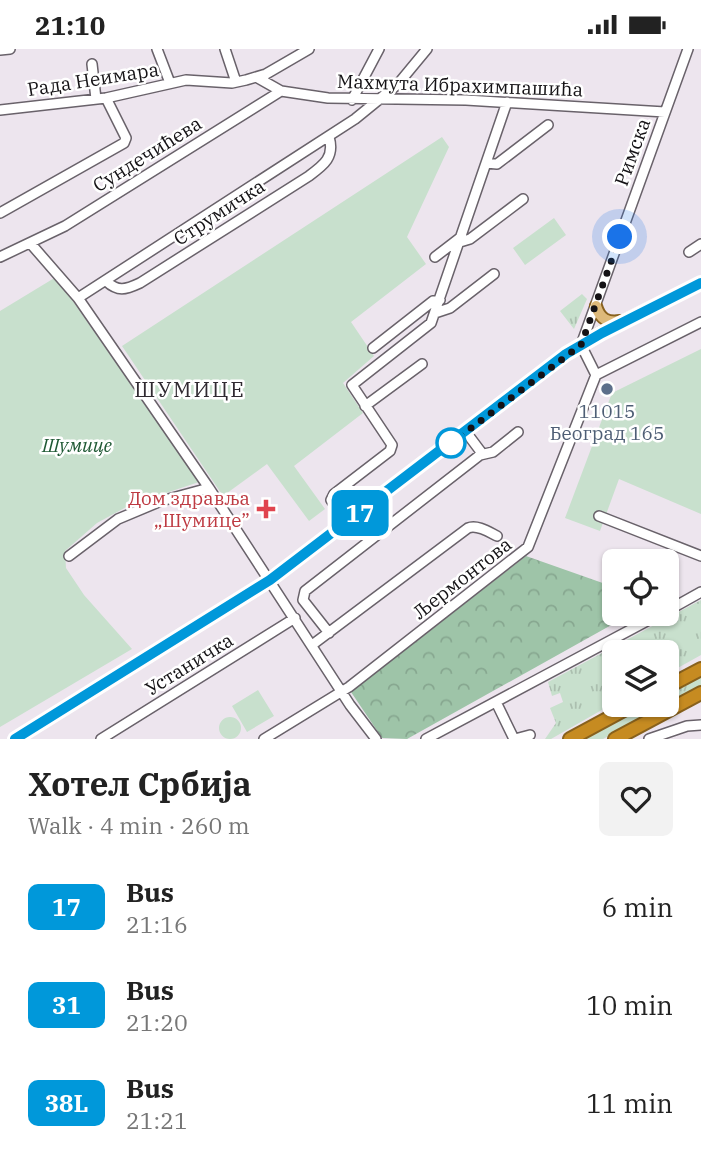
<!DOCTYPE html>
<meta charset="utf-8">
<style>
:root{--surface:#fff;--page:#f2f2f2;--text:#222;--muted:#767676}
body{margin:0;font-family:"IBM Plex Serif",serif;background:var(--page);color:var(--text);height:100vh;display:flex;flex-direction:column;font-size:26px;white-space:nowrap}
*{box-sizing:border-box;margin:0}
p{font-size:23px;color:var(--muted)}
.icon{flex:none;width:38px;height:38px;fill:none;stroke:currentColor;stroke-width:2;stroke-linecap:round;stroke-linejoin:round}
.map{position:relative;height:690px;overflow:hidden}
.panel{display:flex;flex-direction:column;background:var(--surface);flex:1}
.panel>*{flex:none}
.badge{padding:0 14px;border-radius:10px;font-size:24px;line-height:46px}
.buttons{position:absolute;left:602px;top:500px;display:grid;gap:14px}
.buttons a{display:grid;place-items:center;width:77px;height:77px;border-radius:10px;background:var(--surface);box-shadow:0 2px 5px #0004;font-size:35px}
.you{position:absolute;width:35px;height:35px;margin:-18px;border:5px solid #fff;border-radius:50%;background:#1a73e8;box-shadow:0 0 0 10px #1a73e833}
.map>.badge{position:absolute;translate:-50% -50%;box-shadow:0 0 0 4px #fff}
.round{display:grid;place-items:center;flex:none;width:74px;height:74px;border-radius:10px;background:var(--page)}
.summary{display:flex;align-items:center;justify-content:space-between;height:119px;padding:0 28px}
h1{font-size:33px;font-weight:700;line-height:52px}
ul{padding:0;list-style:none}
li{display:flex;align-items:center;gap:21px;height:98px;padding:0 28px}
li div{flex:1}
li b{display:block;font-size:26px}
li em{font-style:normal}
li .badge{min-width:77px;font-weight:700;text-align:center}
.status{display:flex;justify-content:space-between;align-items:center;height:49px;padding:0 35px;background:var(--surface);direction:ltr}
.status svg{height:19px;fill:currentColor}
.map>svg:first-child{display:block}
.grass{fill:url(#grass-tufts)}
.forest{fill:url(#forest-crowns)}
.park{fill:#c8e0cd}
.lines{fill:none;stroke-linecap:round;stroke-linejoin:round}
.minor-casing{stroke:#69626a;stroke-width:12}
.major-casing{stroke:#88611d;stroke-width:14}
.highway-casing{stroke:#88611d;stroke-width:16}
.minor{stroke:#fff;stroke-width:9}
.major{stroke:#ddb97a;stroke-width:10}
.highway{stroke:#c68b21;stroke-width:12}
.line-casing{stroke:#fff;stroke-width:16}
.line{stroke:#0098da;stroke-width:10}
.walk{stroke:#141215;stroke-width:7;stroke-dasharray:0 12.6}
.service-dot{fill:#5c6f8a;stroke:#fff;stroke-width:2.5}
.stop-dot{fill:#fff;stroke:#0098da;stroke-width:3.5}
.health-dot{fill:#e0444e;stroke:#fff;stroke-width:2.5}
.labels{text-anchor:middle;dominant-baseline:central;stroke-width:5;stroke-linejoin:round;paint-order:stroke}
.street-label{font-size:19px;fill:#141215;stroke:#fff}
.service-label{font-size:19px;fill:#4e5e75;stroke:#fff}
.park-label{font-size:19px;font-style:italic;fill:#1f5934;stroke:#fff}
.health-label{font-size:19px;fill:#be3a42;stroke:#fff;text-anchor:end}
.neighbourhood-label{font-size:21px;letter-spacing:2px;fill:#302a31;stroke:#fff}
</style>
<div class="status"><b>21:10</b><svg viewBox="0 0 49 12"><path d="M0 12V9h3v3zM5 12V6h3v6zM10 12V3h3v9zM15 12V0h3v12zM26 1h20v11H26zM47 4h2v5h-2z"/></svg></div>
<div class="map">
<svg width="701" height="690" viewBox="0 0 701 690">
<defs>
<pattern id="grass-tufts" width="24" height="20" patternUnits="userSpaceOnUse" patternTransform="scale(1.75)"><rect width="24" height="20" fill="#c8e0cd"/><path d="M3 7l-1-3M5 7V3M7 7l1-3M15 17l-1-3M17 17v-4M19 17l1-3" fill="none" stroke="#abbfaf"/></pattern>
<pattern id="forest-crowns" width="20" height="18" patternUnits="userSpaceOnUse" patternTransform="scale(1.75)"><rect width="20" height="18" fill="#9ec4a8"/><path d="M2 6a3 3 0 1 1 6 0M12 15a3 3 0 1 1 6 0" fill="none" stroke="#87a790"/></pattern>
</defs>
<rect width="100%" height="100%" fill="#ede5ee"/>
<path class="grass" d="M582 245 587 250 574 280 560 262Z
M701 551V606L667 625V604H614V654L551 690H545L556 674 550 659 563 653 560 644 552 647 548 633Z
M701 626V638L667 656V645Z
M645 656H666L603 690H582Z"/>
<path class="forest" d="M526 507 614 538V565H631L407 690 382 689 351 643Z"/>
<path class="park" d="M442 88 449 98 407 188 426 215 351 273 374 307 343 334 363 364 294 417 325 460 309 472 267 415 223 447 122 297Z
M554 169 566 186 525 216 513 199Z
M56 228 199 433 130 456 97 474 65 502 66 519 84 546 132 600 0 678V262Z
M701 300V465L619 430 600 482 565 469 612 344Z
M258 641 274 667 247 683 232 657Z
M219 679a11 11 0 1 1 22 0a11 11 0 1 1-22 0Z"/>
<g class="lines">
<g class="minor-casing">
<path id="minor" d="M157 0 170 34
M225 0 236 33
M0 1 10 0
M92 15 96 50
M258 29 281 42 328 49 466 51 665 63
M352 51 379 0
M0 61 106 49 186 31 232 34 246 31 266 25 309 0
M486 114 497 115 548 76
M0 164 124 94 126 89 106 49
M460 193 470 190 523 150
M31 195 78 249 209 439 350 656 376 690
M689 203 701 195
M0 208 65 177 281 42
M435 208 461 188
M106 232C118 243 125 241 140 234L309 127C324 116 335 108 329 88
M78 249 355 70 398 35 427 0
M435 264 450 259 494 225
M373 299 433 252 440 251
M596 326 581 296 688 0
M596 326 701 273
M365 357 422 315
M466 383 481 403 480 406
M599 467 701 507
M347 474 331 451 334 445 390 402 392 396 352 336 431 274 507 53
M69 507 118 470 161 452 209 439
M667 562 701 543
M329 584 303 551 305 542 480 406 493 403 518 383
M312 596 468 479C477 475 489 483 497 487
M496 653 514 690
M101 690 295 569
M264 690 349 638 528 498 596 326
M426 690 660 565
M515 690 530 686
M649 690 687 677 701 676"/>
</g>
<g class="major-casing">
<path id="major" d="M596 257C600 270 607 274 620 272
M15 690 270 531 566 305 602 283 701 234"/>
</g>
<g class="highway-casing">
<path id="highway" d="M667 638 701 620
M570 690 633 656
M615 690 701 644"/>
</g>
<use href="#minor" class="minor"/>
<use href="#major" class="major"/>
<use href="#highway" class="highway"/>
</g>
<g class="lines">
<g class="line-casing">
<path id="line" d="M15 690 270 531 566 305 602 284 701 234"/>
</g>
<use href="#line" class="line"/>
<path class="walk" d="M451 394 446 398 581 296 620 188"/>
</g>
<circle class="service-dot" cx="607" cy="340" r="7"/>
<circle class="stop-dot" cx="451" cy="394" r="14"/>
<path class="health-dot" d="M262.5 449.5h7v7h7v7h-7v7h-7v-7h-7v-7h7z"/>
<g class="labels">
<g class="street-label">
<text transform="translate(93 30) rotate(-9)">Рада Неимара</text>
<text transform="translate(460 36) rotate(2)">Махмута Ибрахимпашића</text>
<text transform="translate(632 103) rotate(-70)">Римска</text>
<text transform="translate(147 105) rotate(-32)">Сундечићева</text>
<text transform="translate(219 163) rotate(-33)">Струмичка</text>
<text transform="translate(462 529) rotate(-38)">Љермонтова</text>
<text transform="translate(189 615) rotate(-32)">Устаничка</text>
</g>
<g class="service-label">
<text x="607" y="362">11015<tspan x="607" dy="22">Београд 165</tspan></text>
</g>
<g class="park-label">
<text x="77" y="396">Шумице</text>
</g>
<g class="health-label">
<text x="250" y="449">Дом здравља<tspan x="250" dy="22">„Шумице”</tspan></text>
</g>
<g class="neighbourhood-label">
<text x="190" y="340">ШУМИЦЕ</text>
</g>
</g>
</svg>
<div class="buttons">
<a><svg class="icon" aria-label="locate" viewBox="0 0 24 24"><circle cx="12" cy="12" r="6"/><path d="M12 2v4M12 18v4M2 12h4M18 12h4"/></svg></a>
<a><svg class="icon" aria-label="layers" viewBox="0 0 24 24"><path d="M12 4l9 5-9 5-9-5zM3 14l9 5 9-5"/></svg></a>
</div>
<div class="you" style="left:620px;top:188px"></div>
<b class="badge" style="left:360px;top:464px;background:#0098da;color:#fff">17</b>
</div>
<section class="panel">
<div class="summary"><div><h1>Хотел Србија</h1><p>Walk · 4 min · 260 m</p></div><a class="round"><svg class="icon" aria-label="heart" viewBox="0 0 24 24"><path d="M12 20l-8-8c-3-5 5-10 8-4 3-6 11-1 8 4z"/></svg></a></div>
<ul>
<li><span class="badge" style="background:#0098da;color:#fff">17</span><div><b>Bus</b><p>21:16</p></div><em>6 min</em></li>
<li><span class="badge" style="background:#0098da;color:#fff">31</span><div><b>Bus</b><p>21:20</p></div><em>10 min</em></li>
<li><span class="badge" style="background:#0098da;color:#fff">38L</span><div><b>Bus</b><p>21:21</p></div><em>11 min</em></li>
</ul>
</section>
